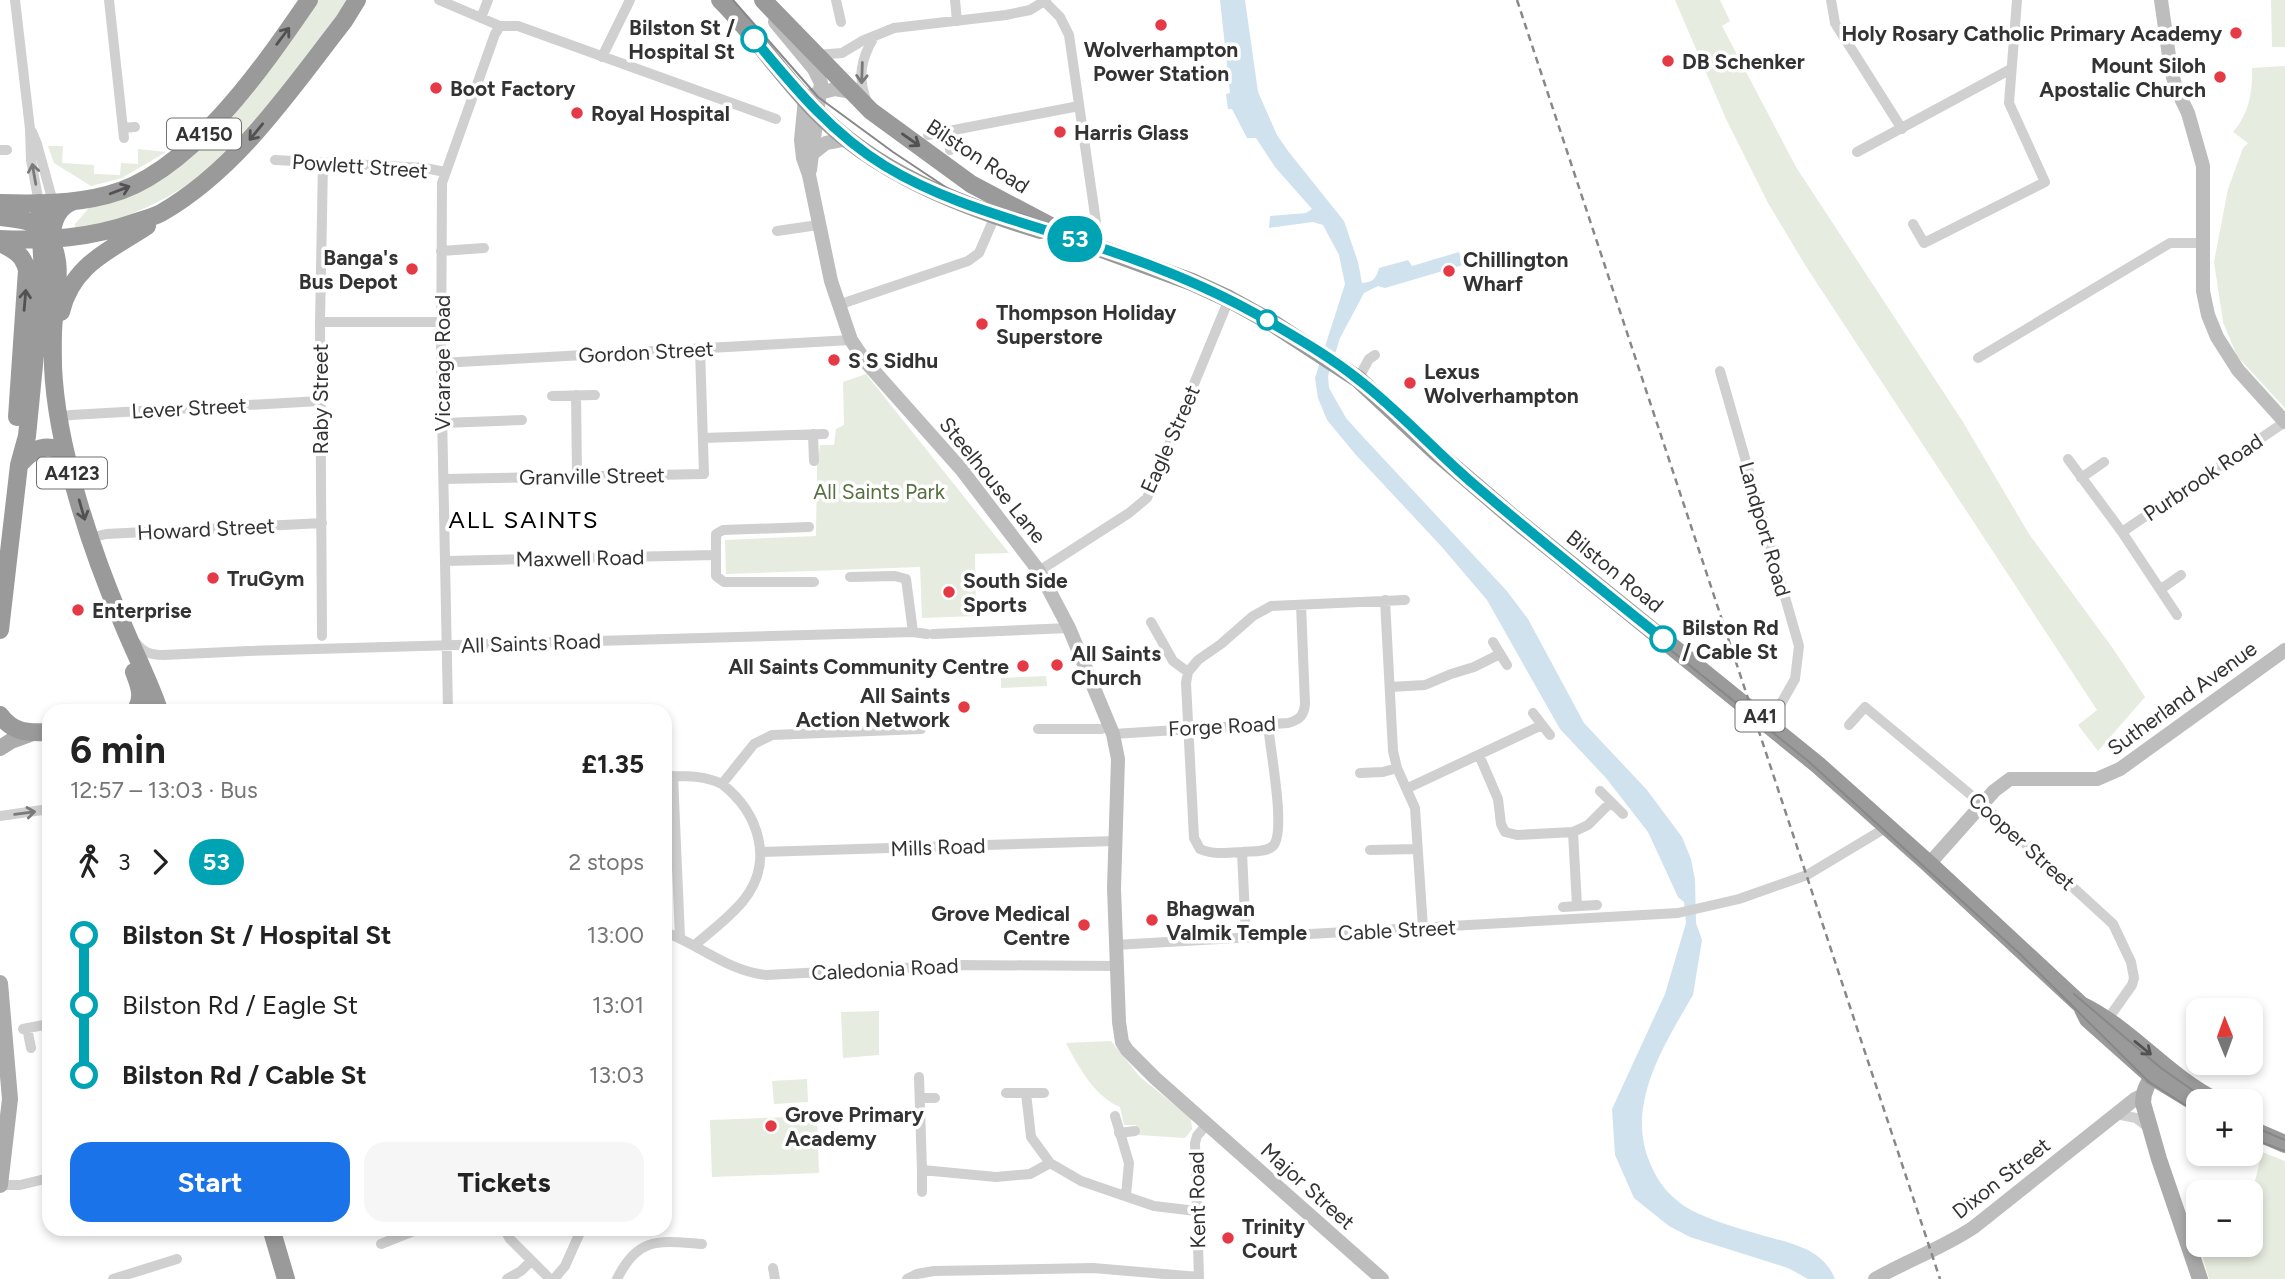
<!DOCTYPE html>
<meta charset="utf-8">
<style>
:root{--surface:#fff;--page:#f6f6f6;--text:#222;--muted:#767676;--accent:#1a73e8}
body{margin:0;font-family:Figtree,sans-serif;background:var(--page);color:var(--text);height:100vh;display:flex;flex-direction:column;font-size:26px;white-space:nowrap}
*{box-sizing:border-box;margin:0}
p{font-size:23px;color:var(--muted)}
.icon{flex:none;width:38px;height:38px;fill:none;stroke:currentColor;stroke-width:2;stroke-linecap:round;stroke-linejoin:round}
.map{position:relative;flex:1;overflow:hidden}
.drawer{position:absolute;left:42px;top:704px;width:630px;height:532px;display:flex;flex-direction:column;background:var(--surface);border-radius:21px;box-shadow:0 4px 10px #0003}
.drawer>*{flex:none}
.badge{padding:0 14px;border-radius:23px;font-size:24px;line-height:46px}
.needle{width:46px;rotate:359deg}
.fabs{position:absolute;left:2186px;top:998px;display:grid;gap:14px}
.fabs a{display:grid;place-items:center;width:77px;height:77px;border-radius:14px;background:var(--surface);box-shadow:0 4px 10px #0003;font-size:35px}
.map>.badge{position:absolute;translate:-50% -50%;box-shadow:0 0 0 4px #fff}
.legs{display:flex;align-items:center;gap:10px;height:77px;padding:0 28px;font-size:23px}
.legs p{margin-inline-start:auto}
.summary{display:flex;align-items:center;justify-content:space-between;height:119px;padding:0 28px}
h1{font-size:38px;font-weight:700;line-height:52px}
.primary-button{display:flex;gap:14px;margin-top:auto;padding:14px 28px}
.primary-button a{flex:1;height:80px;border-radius:21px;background:var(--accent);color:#fff;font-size:28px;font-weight:700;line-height:80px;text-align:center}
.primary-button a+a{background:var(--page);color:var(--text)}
ul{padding:0 28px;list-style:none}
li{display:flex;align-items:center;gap:24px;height:70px;font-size:26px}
li i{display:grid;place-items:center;width:10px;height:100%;margin:0 9px;background:currentColor}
li i::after{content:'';width:18px;height:18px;margin:-9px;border:5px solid;border-radius:50%;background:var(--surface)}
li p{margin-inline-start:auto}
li:first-child i{background:linear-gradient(#0000 50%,currentColor 0)}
li:last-child i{background:linear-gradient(currentColor 50%,#0000 0)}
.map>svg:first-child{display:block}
.green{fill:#e6ecdf}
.water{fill:#cfe2ee}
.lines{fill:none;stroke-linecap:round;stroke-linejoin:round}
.street{stroke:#d0d0d0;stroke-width:10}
.secondary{stroke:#bdbdbd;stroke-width:14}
.primary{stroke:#ababab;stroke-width:16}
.highway{stroke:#9a9a9a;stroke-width:18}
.tram{stroke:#888;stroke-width:2}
.rail{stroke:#888;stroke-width:2.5;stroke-dasharray:7 5;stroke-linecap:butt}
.oneway{stroke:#525252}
.oneway2{stroke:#7a7a7a}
.line-1-casing{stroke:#fff;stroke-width:16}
.line-1{stroke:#00a3b4;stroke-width:10}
.poi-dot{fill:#e63946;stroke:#fff;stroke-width:2.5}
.stop-1-dot{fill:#fff;stroke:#00a3b4;stroke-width:3.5}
.labels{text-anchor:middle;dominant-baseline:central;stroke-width:7;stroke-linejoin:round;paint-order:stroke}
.shield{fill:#fff;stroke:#707070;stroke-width:2}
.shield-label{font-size:19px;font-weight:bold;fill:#333}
.stop-label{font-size:21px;font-weight:bold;fill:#333;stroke:#fff;text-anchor:end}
.poi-label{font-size:21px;font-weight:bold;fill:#333;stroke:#fff;text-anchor:start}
.street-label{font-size:21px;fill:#333;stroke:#fff}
.park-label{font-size:21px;fill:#56703f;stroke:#fff}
.quarter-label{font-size:24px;letter-spacing:2px;fill:#000;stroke:#fff}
</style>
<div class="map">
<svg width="2285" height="1279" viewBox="0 0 2285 1279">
<rect width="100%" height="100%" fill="#fff"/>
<path class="green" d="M318 0H349C301 60 245 148 179 190 147 210 113 222 75 229V224L88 209 87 204 141 187 313 9Z
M1675 0H1720L1730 21 1722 26 1796 167 1963 422 2029 534 2114 650 2145 697 2098 751 2078 725 2097 710 1807 268 1768 203 1726 119Z
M2271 0H2285V47H2272Z
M2285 66V408L2237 356 2223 322 2214 262 2228 189 2243 148 2248 143 2233 132C2249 114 2253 91 2252 68Z
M48 146H63L62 163 94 165V174L120 175 121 163 138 164V149L166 152 122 178 91 186 54 163Z
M866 374 1009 553 975 554 976 616 922 618 920 567 726 574 725 540 816 536 817 467 820 445H834L836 429 844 425 843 382Z
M1046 676 1047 686 1001 688V678Z
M879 1011V1055L843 1058 841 1012Z
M1111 1041 1140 1077 1191 1118 1192 1129 1185 1138 1138 1135 1136 1125H1124L1120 1107C1095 1097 1078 1066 1066 1043Z
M807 1079 808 1102 774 1104 772 1081Z
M817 1116 819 1173 712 1177 710 1120Z
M2262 1152 2285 1161V1279H2209L2199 1244H2250L2251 1198Z"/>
<path class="water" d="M1220 0H1245L1258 92 1277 135 1288 151 1344 221 1358 262 1362 283C1373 282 1376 279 1379 268L1408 260 1412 266 1459 252 1463 265 1385 288 1378 286 1364 293 1340 338 1328 376 1329 388 1346 418 1365 439 1506 590 1528 619 1584 723 1647 790 1682 837 1691 859 1695 880 1696 923 1702 940 1693 995C1664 1045 1625 1105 1650 1163 1658 1183 1671 1199 1691 1210 1712 1221 1738 1228 1761 1235 1789 1243 1823 1248 1835 1279H1808L1788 1268 1690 1237 1669 1226 1634 1198 1615 1155 1612 1109 1665 994 1686 923 1684 902 1678 897 1648 832 1606 778 1560 729 1487 600 1441 546 1356 455 1327 420 1318 398 1315 378 1345 284 1339 255 1323 225 1313 222 1269 228 1270 216 1306 213 1312 209 1275 167 1256 138H1247L1232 109H1228L1226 94 1230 93Z"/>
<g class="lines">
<path class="street" d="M15 0 30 129 31 160 39 203
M109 0 124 138
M439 0 500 26H518L776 119
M836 0 841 22
M955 0 957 21
M1831 0 1835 23 1902 129
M1045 2 1060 17 1069 35 1096 222
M481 18 488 0
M816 55 842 53 862 41 894 28 1006 15 1030 10 1046 0
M602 57 630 0
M867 102C857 77 861 59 874 37
M123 128 135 127
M947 131 950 150
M32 132 37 144 53 202
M928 135 1079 106
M0 150H7
M1857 152 2011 69
M275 160 425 168 445 172
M1913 224 1924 243 2045 182 2009 103 2017 0
M777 231 818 225
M441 251 484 248
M838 305 968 261 979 253 995 216
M320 322H442
M1978 358 2170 243H2204
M441 363 851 340
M1720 371 1799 646 1795 679 1770 723
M1358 379 1369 359 1375 355
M576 395 577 475
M552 396 595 395
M59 417 71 415 320 401
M443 423 522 420
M813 434 814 461
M703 438 824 434
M2068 459 2122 532 2177 615
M2081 478 2104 462
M444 479 704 474 700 349
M809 527 723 530 716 534V576L724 582H814
M2122 532 2285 422
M90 538 106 534 322 523
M445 561 716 555
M1039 571 1129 513 1147 498 1229 299
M850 577 895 576 906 579 913 632
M2161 589 2181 575
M1385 600 1393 751 1397 768 1415 808 1423 928
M1151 622 1173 661 1188 672
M933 634 1069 628
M322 636 320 322 323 163
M1493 642 1507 665
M137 644C144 653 152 655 163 655L249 651 913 632 927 634
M1390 687 1425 685 1451 674 1474 667 1500 654
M448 710 441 363 442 183 495 34 500 26
M1533 713 1550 735
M1268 723C1269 745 1287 832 1273 846 1265 853 1252 851 1242 852 1228 853 1213 855 1200 849L1194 838 1186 683 1188 672 1198 660 1221 644 1253 616 1271 606 1405 600
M1849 725 1865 707 1983 805 2113 924 2131 962 2134 978 2132 985 2108 1019
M1038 729H1101L1110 726
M1113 734 1288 723C1300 720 1304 715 1305 704L1301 605
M1479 755 1498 799 1501 824 1505 832 1517 835 1573 832
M1360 773 1383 772 1397 768
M665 776C685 776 703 775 722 784L754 744 772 735 921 729
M673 776 680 937
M1408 788 1542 725
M1600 791 1623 814
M0 816 49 809
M1370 850 1417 849
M761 852 1115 841
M1242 852 1246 938
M1577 906 1573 832 1588 825 1611 802
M1563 907 1597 905
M665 932C700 945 728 971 766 975L959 965 1116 966
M695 945C711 931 729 918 743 901 775 862 759 813 722 784
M1115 945 1678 913 1739 899 1807 875 1887 827
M27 1028 31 1048
M23 1029 49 1024
M919 1077 922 1170 996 1177 1030 1174 1050 1163
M1006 1093H1044
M1026 1093 1031 1137 1050 1163 1081 1181 1154 1206 1196 1211
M920 1098H935
M2116 1114 2136 1118 2149 1128
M1115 1116 1129 1163 1126 1195
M1119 1133 1135 1131
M922 1170V1192
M0 1185H20L49 1178
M504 1228 510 1239 550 1279
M381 1244 416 1230
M773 1268 775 1279
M113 1279 177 1259
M507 1279 521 1271 531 1261
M554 1279 565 1266 582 1228
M617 1279C638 1236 659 1241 702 1244
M907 1279 917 1274 934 1271 1093 1268 1199 1277
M1199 1279 1195 1143 1197 1136 1207 1124"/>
<path class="secondary" d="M2161 0 2171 70 2176 88 2188 113 2203 166V291L2208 315 2217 337 2238 370 2285 422
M775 22 814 69 821 83 810 170
M852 92 835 89 808 96 805 99 801 140 803 158 809 175 831 281 851 340 865 361 961 469 1039 571 1069 628 1113 734 1118 759 1114 888 1119 1022 1122 1042 1127 1050 1155 1078 1382 1279
M812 154 826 143 847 139
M1929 864 1994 791 2010 779H2097L2120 769 2285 650
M1875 1279C1908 1260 1943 1248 1974 1227L2135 1099 2143 1095"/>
<path class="primary" d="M0 748 11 741 33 733
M0 983 10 1099 0 1185
M2160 1069C2150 1078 2143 1089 2143 1103L2159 1159 2200 1279"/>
<path class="highway" d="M720 0C754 34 781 75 815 110 874 172 959 205 1040 230
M763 0 871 111 971 184 1077 240 1192 282 1229 299 1274 324 1358 379 1436 452 1512 517 1818 765 1929 864 2081 1005C2131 1029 2166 1076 2216 1101
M0 203C35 204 73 204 107 195 189 175 263 67 309 0
M0 217C20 219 39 220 50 240 64 264 55 293 54 319 52 334 53 351 53 366 56 445 91 550 122 622 134 652 149 680 159 710
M0 239C48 241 91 238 136 222 144 219 154 217 161 213 238 169 291 89 344 21L357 0
M0 243C14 250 23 254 27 270L17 417
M48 247C53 228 53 208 74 201
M61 312C72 264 111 250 147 226
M19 465C31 452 39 444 58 449L68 461
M0 630 19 465 27 436 43 273 39 203
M134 672C139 685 144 697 136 710
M0 715C13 733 28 733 49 732
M2083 1009 2088 1019 2152 1076 2198 1104
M2250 1129 2285 1144
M271 1228 286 1279"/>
<path class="tram" d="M733 0 818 97 893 152 956 194 1035 230 1171 279 1227 303 1350 378 1495 508 1808 761 2020 954 2149 1082 2198 1113
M1018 213 1146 260
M2074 994 2161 1068 2208 1101
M2250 1125 2285 1140
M2250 1138 2285 1151"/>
<path class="rail" d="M1517 0 1940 1279"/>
</g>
<defs><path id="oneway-shaft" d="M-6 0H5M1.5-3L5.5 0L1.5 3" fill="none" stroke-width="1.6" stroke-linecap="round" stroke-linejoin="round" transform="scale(1.75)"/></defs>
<g class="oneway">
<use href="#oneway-shaft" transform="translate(283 36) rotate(-53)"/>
<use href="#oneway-shaft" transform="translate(256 132) rotate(129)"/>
<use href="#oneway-shaft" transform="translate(911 140) rotate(35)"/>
<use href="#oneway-shaft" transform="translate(120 190) rotate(-21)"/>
<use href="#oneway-shaft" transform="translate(25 300) rotate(-85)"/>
<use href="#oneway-shaft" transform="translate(82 510) rotate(74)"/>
<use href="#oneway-shaft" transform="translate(2143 1048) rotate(39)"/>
</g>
<g class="oneway2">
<use href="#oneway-shaft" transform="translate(862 73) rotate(92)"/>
<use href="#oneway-shaft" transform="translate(34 174) rotate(-100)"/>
<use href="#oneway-shaft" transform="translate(25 813) rotate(-7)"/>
</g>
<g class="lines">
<g class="line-1-casing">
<path id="line-1" d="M754 39C793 86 832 134 885 166 944 202 1012 219 1076 240 1145 261 1214 288 1275 325 1304 342 1333 359 1359 380 1398 410 1432 448 1470 481 1533 535 1598 587 1663 639"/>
</g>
<use href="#line-1" class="line-1"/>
</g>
<g class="poi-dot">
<circle cx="1161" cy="25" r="7"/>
<circle cx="2236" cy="33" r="7"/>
<circle cx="1668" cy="61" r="7"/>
<circle cx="2220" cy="77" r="7"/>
<circle cx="436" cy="88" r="7"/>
<circle cx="577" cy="113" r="7"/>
<circle cx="1060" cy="132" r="7"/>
<circle cx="412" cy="269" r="7"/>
<circle cx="1449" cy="271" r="7"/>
<circle cx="982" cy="324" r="7"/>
<circle cx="834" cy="360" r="7"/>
<circle cx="1410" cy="383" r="7"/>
<circle cx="213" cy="578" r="7"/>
<circle cx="949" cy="592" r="7"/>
<circle cx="78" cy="610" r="7"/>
<circle cx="1057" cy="665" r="7"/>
<circle cx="1023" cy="666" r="7"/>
<circle cx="964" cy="707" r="7"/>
<circle cx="1152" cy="920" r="7"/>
<circle cx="1084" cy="925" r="7"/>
<circle cx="771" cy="1126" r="7"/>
<circle cx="1228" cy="1238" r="7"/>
</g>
<g class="stop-1-dot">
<circle cx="754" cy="39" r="12"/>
<circle cx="1267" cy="320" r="9"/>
<circle cx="1663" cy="639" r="12"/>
</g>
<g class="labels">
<g class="shield">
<rect x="167" y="118.5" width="74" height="31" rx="5"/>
<rect x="37" y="457.5" width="70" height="31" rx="5"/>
<rect x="1735.5" y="700.5" width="49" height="31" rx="5"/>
</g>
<g class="shield-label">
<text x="204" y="134">A4150</text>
<text x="72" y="473">A4123</text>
<text x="1760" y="716">A41</text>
</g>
<g class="stop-label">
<text x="735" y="27">Bilston St /<tspan x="735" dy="24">Hospital St</tspan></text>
<text x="1682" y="627" text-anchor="start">Bilston Rd<tspan x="1682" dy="24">/ Cable St</tspan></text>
</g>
<g class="poi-label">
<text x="2222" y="33" text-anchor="end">Holy Rosary Catholic Primary Academy</text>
<text x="1161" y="49" text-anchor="middle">Wolverhampton<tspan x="1161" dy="24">Power Station</tspan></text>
<text x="1682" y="61">DB Schenker</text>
<text x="2206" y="65" text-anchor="end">Mount Siloh<tspan x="2206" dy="24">Apostalic Church</tspan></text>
<text x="450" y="88">Boot Factory</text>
<text x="591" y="113">Royal Hospital</text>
<text x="1074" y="132">Harris Glass</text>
<text x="398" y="257" text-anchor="end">Banga's<tspan x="398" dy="24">Bus Depot</tspan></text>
<text x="1463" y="259">Chillington<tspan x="1463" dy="24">Wharf</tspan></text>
<text x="996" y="312">Thompson Holiday<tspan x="996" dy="24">Superstore</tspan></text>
<text x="848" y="360">S S Sidhu</text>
<text x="1424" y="371">Lexus<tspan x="1424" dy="24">Wolverhampton</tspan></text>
<text x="227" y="578">TruGym</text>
<text x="963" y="580">South Side<tspan x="963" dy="24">Sports</tspan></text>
<text x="92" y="610">Enterprise</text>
<text x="1071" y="653">All Saints<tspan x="1071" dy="24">Church</tspan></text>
<text x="1009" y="666" text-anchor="end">All Saints Community Centre</text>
<text x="950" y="695" text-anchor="end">All Saints<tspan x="950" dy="24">Action Network</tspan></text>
<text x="1166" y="908">Bhagwan<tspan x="1166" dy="24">Valmik Temple</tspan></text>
<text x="1070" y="913" text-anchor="end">Grove Medical<tspan x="1070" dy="24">Centre</tspan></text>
<text x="785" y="1114">Grove Primary<tspan x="785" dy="24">Academy</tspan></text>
<text x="1242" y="1226">Trinity<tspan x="1242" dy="24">Court</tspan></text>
</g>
<g class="street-label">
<text transform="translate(978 156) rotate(33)">Bilston Road</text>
<text transform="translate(360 166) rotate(4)">Powlett Street</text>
<text transform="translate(646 352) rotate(-3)">Gordon Street</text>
<text transform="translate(442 363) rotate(-90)">Vicarage Road</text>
<text transform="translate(320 399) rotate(-90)">Raby Street</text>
<text transform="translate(189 408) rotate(-3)">Lever Street</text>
<text transform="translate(1170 439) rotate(-66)">Eagle Street</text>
<text transform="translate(592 476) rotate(-1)">Granville Street</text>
<text transform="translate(2203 477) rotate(-34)">Purbrook Road</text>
<text transform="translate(993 480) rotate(51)">Steelhouse Lane</text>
<text transform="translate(206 529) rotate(-3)">Howard Street</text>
<text transform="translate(1765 529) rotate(74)">Landport Road</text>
<text transform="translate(580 558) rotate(-1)">Maxwell Road</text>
<text transform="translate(1615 571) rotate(39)">Bilston Road</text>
<text transform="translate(531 643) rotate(-2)">All Saints Road</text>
<text transform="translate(2182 698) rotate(-36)">Sutherland Avenue</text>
<text transform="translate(1222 726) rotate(-3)">Forge Road</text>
<text transform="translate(2022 841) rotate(42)">Cooper Street</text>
<text transform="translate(938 847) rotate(-2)">Mills Road</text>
<text transform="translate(1397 930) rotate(-3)">Cable Street</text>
<text transform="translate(885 969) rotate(-3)">Caledonia Road</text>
<text transform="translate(2001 1178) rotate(-38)">Dixon Street</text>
<text transform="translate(1308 1186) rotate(42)">Major Street</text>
<text transform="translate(1197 1200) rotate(-91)">Kent Road</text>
</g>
<g class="park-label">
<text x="879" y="491">All Saints Park</text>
</g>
<g class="quarter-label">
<text x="524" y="519">ALL SAINTS</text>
</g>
</g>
</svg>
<div class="fabs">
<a><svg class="needle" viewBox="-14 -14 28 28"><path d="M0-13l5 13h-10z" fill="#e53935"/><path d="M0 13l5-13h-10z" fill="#767676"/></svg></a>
<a>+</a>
<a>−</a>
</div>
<b class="badge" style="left:1075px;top:239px;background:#00a3b4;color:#fff">53</b>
<section class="drawer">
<div class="summary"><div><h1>6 min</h1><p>12:57 – 13:03 · Bus</p></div><b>£1.35</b></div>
<div class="legs"><svg class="icon" aria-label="walk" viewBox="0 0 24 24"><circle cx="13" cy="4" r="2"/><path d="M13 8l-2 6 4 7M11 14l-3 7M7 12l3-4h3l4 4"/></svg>3<svg class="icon" aria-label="forward" viewBox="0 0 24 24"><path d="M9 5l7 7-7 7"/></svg><b class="badge" style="background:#00a3b4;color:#fff">53</b><p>2 stops</p></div>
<ul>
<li><i style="color:#00a3b4"></i><b>Bilston St / Hospital St</b><p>13:00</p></li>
<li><i style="color:#00a3b4"></i><span>Bilston Rd / Eagle St</span><p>13:01</p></li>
<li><i style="color:#00a3b4"></i><b>Bilston Rd / Cable St</b><p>13:03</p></li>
</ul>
<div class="primary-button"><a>Start</a><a>Tickets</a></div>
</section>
</div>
